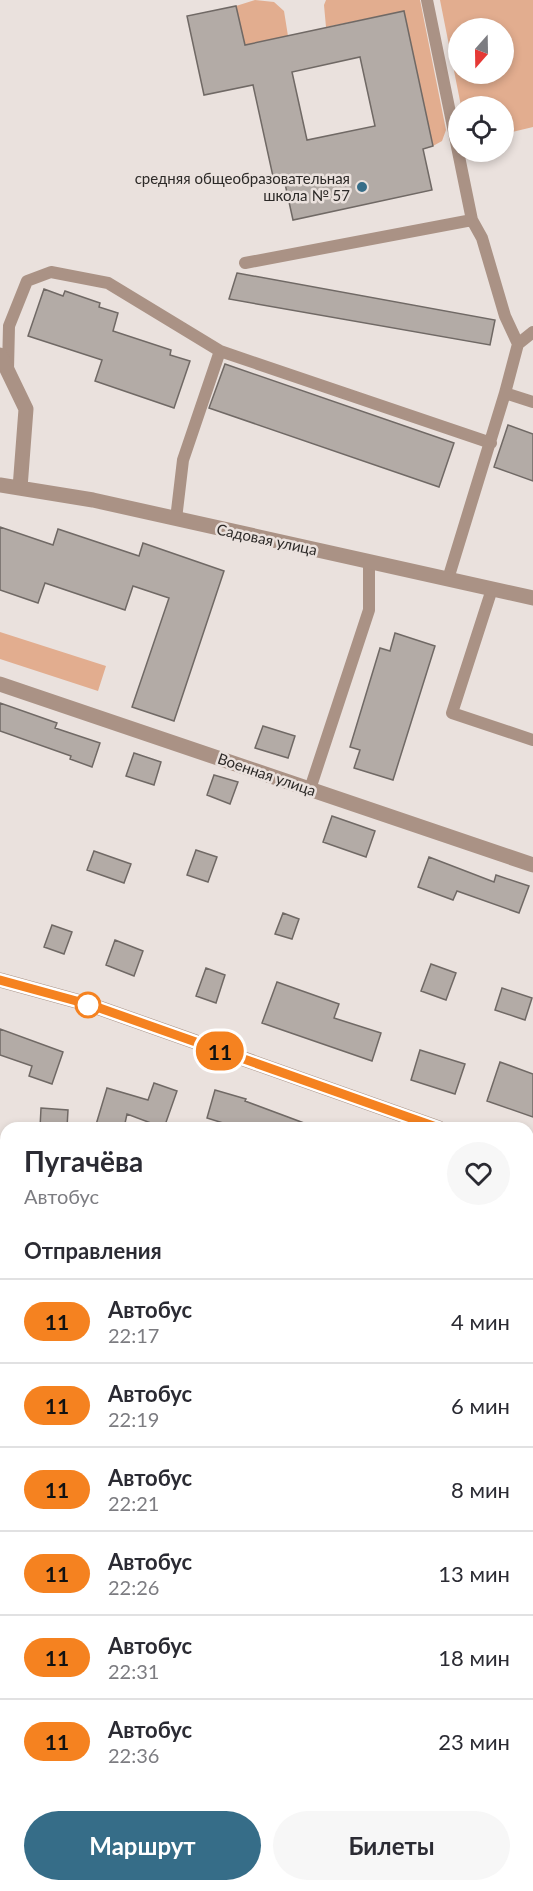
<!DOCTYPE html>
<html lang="ru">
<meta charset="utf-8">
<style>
:root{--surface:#fff;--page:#f7f7f7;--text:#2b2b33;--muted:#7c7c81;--line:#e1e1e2;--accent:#366d88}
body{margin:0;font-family:Lato,sans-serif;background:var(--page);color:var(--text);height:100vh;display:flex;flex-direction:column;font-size:22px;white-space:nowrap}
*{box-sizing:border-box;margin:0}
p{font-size:20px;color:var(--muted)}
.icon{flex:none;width:33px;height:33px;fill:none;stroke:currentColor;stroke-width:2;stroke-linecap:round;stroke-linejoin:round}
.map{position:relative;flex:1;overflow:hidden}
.drawer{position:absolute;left:0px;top:1122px;width:534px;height:770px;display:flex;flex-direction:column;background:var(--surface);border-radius:18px 18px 0 0;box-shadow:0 3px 9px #0003}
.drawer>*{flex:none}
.badge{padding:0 12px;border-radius:20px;font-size:21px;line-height:39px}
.needle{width:39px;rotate:200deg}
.controls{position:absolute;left:448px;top:18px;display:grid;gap:12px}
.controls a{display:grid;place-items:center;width:66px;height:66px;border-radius:50%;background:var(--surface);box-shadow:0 3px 9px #0003;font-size:30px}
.map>.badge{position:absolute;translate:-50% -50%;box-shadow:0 0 0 3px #fff}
h2{padding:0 24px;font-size:22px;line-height:54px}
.round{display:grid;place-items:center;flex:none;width:63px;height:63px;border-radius:32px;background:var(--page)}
.summary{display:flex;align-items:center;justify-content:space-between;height:102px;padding:0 24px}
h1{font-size:28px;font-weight:700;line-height:45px}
.primary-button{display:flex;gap:12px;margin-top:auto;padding:12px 24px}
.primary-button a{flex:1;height:69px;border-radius:36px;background:var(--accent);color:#fff;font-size:24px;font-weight:700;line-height:69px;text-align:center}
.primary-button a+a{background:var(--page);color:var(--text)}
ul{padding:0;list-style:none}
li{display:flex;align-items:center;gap:18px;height:84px;padding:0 24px;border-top:2px solid var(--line)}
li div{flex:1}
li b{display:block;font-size:22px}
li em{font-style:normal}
li .badge{min-width:66px;font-weight:700;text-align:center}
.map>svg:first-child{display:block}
.green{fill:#e2ad8f;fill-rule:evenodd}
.building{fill:#b3aba6;stroke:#706965;stroke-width:1.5;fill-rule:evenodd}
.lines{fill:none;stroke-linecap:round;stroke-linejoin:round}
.service{stroke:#aa9285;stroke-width:12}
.minor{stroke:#aa9285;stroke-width:15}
.tertiary{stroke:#aa9285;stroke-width:15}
.line-casing{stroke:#fff;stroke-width:14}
.line{stroke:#f58220;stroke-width:9}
.poi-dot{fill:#366d88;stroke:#eae1dd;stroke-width:2}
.stop-dot{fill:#fff;stroke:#f58220;stroke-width:3}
.labels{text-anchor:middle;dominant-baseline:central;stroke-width:5;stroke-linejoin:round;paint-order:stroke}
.poi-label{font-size:15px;fill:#2d2a28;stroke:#eae1dd;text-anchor:end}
.street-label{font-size:15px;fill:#2d2a28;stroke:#eae1dd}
</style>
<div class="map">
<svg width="533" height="1891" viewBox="0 0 533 1891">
<rect width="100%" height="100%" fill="#eae1dd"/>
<path class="green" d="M255 0 274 2 284 11 288 36 245 45 236 6Z
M326 0H420L446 130 442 141 433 146 404 11 326 27 324 5Z
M440 0H533V127L504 134V106H461ZM504 28V74H459V28Z
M0 632 106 666 98 691 0 659Z"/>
<path class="building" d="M236 6 245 45 404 11 433 146 423 149 432 190 293 220 284 179 274 181 253 85 204 95 187 16ZM360 57 375 126 307 140 292 72Z
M237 273 495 320 490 345 229 299Z
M44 289 63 296 65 291 100 303 99 307 118 313 113 331 171 350 170 355 190 361 174 408 95 381 102 360 28 336Z
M225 364 454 443 439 487 209 408Z
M508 425 533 434V481L494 467Z
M0 527 53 545 58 529 139 556 143 543 224 571 174 721 132 707 169 598 133 586 125 610 45 583 38 603 0 590Z
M395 633 435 646 393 780 354 768 360 750 350 747 380 648 390 651Z
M0 703 57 723 55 728 100 743 92 767 70 759 71 756 0 731Z
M263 726 295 736 288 758 255 748Z
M134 753 161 762 154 785 126 776Z
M214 775 238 782 230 804 207 795Z
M332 816 375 831 366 857 323 842Z
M196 850 217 857 208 882 187 875Z
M94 851 131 864 124 883 87 870Z
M429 857 494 882 496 875 529 886 519 913 457 891 453 900 418 887Z
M283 913 299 919 292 939 275 934Z
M52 925 72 932 64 954 44 947Z
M115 940 143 951 134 976 106 965Z
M431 964 456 973 446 1000 421 991Z
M206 968 225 975 216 1003 196 996Z
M277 982 339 1004 334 1018 381 1033 372 1061 262 1023Z
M502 988 532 998 525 1020 495 1010Z
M0 1029 63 1052 52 1084 29 1076 32 1066 0 1055Z
M420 1050 465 1064 455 1094 411 1080Z
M500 1062 533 1074V1117L487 1101Z
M154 1083 177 1091 164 1128 127 1114 124 1128H95L107 1088 148 1100Z
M215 1090 246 1099 245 1101 312 1126 311 1128H239L207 1118Z
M41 1108 68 1110 67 1128H40Z"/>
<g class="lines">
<path class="service" d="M427 0 472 220 482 238 505 316 518 344 505 393
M245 263 472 220
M518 344 533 332
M8 369 9 326 27 281 51 272 108 283 220 351 491 443
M176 519 183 460 220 351
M448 579 505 393 533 402
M492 589 452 713 533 740
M310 789 369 610V561
M0 1508 6 1510"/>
<path class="minor" d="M0 355 26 409 20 488
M0 485 93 500 533 598
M0 684 533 865
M0 1260 6 1286
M528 1260 533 1246
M0 1304 6 1303
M528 1474 533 1476
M528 1812 533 1815"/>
<path class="tertiary" d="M0 980 91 1005 439 1128
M528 1159 533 1161"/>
</g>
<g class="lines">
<g class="line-casing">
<path id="line" d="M0 980 91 1005 439 1128"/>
</g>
<use href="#line" class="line"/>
</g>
<circle class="poi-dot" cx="362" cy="187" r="6"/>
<circle class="stop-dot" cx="88" cy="1005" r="12"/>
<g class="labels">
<g class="poi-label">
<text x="350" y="178">средняя общеобразовательная<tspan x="350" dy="17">школа № 57</tspan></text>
</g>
<g class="street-label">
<text transform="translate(267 539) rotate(12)">Садовая улица</text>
<text transform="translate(267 774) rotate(19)">Военная улица</text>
</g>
</g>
</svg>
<div class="controls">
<a><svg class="needle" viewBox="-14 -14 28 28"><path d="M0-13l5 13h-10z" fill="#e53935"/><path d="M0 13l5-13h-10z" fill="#7c7c81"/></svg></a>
<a><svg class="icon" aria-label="locate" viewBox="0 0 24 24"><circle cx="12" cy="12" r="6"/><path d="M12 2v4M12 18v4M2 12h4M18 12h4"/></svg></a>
</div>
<b class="badge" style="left:220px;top:1051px;background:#f58220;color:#111">11</b>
<section class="drawer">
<div class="summary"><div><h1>Пугачёва</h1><p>Автобус</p></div><a class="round"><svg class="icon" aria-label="heart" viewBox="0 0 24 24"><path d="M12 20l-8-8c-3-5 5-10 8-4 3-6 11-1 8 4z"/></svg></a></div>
<h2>Отправления</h2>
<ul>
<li><span class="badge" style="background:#f58220;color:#111">11</span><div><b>Автобус</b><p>22:17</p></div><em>4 мин</em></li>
<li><span class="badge" style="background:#f58220;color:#111">11</span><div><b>Автобус</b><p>22:19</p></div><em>6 мин</em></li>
<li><span class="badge" style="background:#f58220;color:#111">11</span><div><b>Автобус</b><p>22:21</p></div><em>8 мин</em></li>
<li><span class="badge" style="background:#f58220;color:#111">11</span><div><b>Автобус</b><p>22:26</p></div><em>13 мин</em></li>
<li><span class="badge" style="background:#f58220;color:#111">11</span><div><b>Автобус</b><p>22:31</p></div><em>18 мин</em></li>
<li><span class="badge" style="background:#f58220;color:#111">11</span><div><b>Автобус</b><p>22:36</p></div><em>23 мин</em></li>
</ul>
<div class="primary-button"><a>Маршрут</a><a>Билеты</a></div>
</section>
</div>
